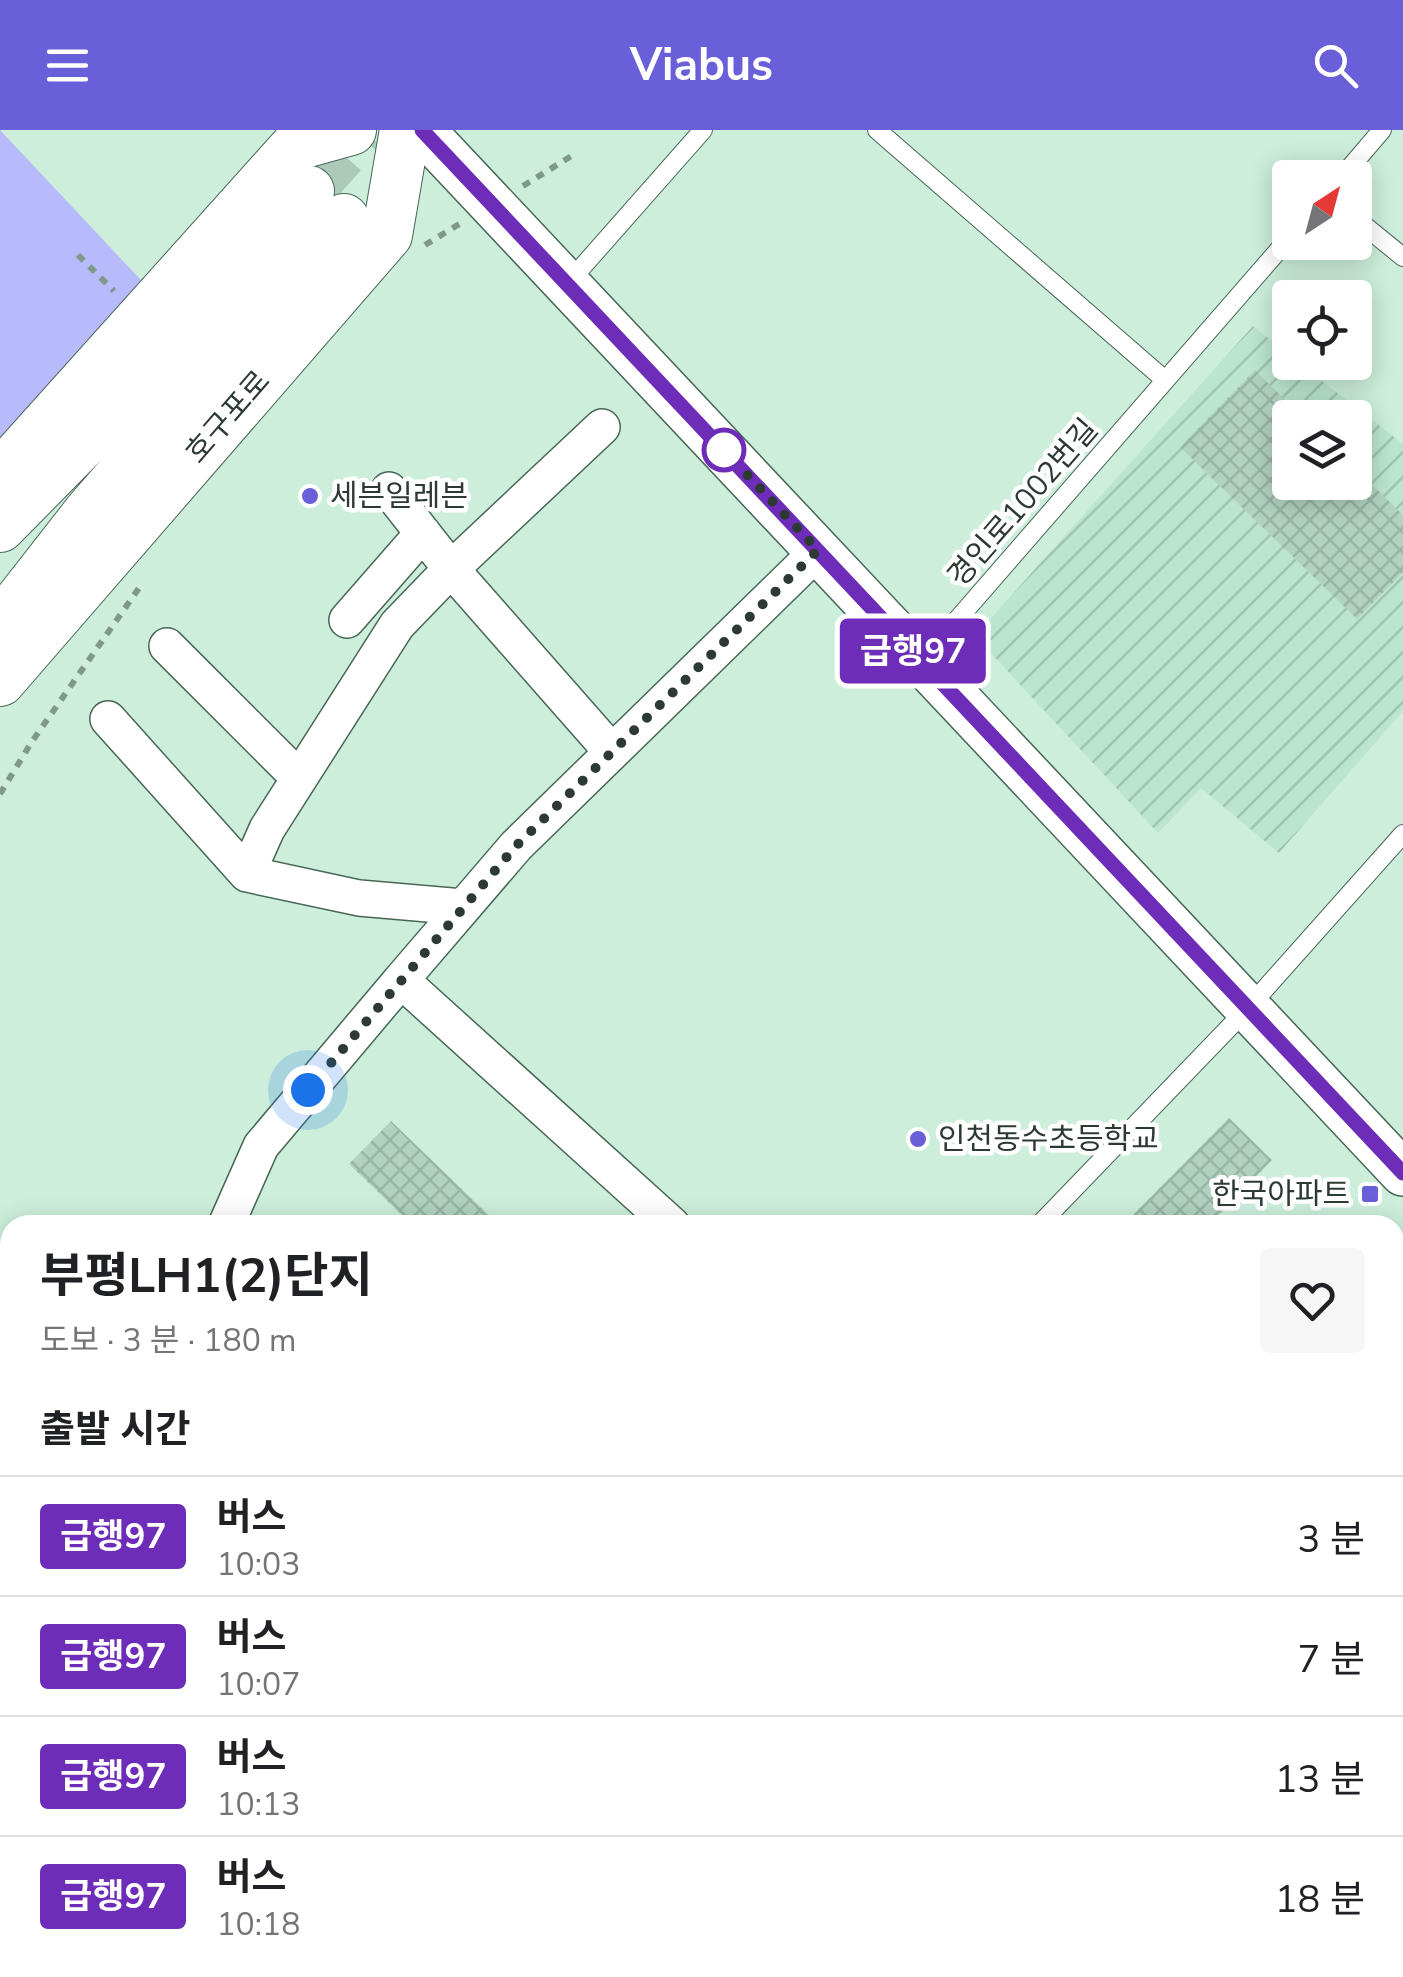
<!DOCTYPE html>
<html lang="ko">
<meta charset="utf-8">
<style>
:root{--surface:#fff;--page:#f6f6f6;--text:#202124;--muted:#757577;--line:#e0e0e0;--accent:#685fd9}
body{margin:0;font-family:"Nunito Sans","Noto Sans KR",sans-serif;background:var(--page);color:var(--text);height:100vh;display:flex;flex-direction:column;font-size:38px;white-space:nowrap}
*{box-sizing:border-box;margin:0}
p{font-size:32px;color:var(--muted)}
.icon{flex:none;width:55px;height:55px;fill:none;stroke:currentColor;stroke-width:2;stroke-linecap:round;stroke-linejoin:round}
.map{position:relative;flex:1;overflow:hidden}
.panel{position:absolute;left:0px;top:1085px;width:1405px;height:762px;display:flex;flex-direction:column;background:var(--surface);border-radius:30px 30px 0 0;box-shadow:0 5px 25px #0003}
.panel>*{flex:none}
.badge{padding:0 20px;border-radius:8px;font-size:35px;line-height:65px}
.needle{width:65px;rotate:36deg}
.buttons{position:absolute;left:1272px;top:30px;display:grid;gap:20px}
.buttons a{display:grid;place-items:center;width:100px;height:100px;border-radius:10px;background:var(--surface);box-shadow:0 5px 25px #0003;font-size:50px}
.you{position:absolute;width:50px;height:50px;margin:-25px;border:8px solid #fff;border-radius:50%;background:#1a73e8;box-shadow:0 0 0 15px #1a73e833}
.map>.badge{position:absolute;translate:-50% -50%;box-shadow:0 0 0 5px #fff}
h2{padding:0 40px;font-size:38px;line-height:90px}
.round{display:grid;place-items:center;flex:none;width:105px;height:105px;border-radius:10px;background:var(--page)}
.head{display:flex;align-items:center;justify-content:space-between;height:170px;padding:0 40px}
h1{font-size:48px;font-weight:700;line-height:75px}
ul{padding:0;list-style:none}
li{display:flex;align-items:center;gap:30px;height:120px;padding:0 40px;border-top:2px solid var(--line)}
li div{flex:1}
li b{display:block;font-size:38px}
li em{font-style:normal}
li .badge{min-width:110px;font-weight:700;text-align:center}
header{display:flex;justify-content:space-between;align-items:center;height:130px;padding:0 40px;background:var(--accent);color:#fff;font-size:45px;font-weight:700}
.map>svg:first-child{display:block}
.industrial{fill:url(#industrial-furrows);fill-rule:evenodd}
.park{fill:#b8bbfb}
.building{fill:url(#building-cross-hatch)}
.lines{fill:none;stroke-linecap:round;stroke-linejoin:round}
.secondary-tunnel{stroke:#accab9;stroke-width:50;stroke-dasharray:50 25;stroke-linecap:butt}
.service-casing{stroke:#486656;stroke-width:20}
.minor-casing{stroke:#486656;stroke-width:38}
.tertiary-casing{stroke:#486656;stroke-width:48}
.secondary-casing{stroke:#486656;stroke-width:52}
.path{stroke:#80988b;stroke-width:6;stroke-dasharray:8 8;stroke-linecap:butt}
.service{stroke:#fff;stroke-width:18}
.minor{stroke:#fff;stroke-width:35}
.tertiary{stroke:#fff;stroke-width:45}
.secondary{stroke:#fff;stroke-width:50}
.line-casing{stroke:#fff;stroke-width:22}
.line{stroke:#6e2db9;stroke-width:15}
.walk{stroke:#2c3a33;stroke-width:10;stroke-dasharray:0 18}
.stop-dot{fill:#fff;stroke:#6e2db9;stroke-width:5}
.poi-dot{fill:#685fd9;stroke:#fff;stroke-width:4}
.labels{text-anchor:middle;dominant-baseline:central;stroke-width:9;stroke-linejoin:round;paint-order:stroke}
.street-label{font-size:30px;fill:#2c3a33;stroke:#fff}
.poi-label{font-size:30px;fill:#2c3a33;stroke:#fff;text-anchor:start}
</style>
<header><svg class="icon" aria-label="menu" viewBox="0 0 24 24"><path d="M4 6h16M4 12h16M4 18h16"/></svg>Viabus<svg class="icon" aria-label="search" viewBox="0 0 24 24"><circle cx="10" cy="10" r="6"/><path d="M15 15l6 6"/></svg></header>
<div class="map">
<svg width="1403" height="1847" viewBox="0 0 1403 1847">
<defs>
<pattern id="industrial-furrows" width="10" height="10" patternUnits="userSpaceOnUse" patternTransform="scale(2.5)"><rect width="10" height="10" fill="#bbe5ce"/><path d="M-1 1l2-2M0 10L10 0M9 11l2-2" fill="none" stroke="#a1c5b1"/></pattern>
<pattern id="building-cross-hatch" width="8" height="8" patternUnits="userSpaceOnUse" patternTransform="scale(2.5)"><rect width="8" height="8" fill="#b1d2c0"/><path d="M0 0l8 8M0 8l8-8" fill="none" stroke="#98b5a5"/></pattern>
</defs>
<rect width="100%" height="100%" fill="#cceedb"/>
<path class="industrial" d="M1253 196 1290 225V232L1299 233 1403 314V581L1279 723 1201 658 1158 703 975 506ZM1290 288H1355V352H1290Z"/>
<path class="park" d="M0 0 154 164 0 324Z"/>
<path class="building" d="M1255 240 1303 288H1290V352H1355V338L1403 385V442L1357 489 1180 317Z
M1229 988 1272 1030 1209 1095H1123Z
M391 991 499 1095H412L349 1034Z
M1403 1643V1846L1391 1838H1395V1650Z
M963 1838H1057L1072 1847H978Z"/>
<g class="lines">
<path class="secondary-tunnel" d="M309 61 363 0"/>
<g class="service-casing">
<path id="service" d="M877 0 1165 250
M1341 48 1382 0
M1355 88 1403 127
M568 153 703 0
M923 529 1290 107
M1039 1095 1248 878 1403 704
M1395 1326 1403 1320
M1395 1554 1403 1548"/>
</g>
<g class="minor-casing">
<path id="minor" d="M602 297 451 439 612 622
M389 360 451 439 397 495 267 699 247 744 359 768 463 777
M347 490 423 403
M167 516 299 648
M108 589 247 744
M226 1095 261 1016 401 850
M672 1095 401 850 516 716 818 421
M0 1139 10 1147
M0 1418 10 1412
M0 1489 10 1509
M0 1778 10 1773
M385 1838 388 1847
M279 1847 295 1838
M625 1847 629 1838"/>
</g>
<g class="tertiary-casing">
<path id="tertiary" d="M422 0 1403 1043"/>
</g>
<g class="secondary-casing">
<path id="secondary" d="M0 346 297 15 351 0
M0 397 132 263 309 61
M0 496 89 382 344 89
M0 551 387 105 405 0"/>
</g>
<path class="path" d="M523 56 573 25
M425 115 461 93
M78 125 114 161
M0 664 31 613 139 458"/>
<use href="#service" class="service"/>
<use href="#minor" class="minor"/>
<use href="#tertiary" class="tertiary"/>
<use href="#secondary" class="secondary"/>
</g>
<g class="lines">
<g class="line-casing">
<path id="line" d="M422 0 1403 1043"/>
</g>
<use href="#line" class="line"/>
<path class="walk" d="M308 960 516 716 818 420 724 320"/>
</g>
<circle class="stop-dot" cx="724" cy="320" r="20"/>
<g class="poi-dot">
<circle cx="310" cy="366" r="10"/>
<circle cx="918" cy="1009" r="10"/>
<rect x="1360" y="1054" width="20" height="20" rx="5"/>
</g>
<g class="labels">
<g class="street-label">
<text transform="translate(228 287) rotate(-49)">호구포로</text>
<text transform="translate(1023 373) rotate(-49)">경인로1002번길</text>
</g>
<g class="poi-label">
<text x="330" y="366">세븐일레븐</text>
<text x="938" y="1009">인천동수초등학교</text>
<text x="1350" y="1064" text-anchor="end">한국아파트</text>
</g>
</g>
</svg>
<div class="buttons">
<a><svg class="needle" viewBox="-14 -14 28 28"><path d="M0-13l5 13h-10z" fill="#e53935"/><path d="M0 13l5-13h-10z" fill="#757577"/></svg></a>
<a><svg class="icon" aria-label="locate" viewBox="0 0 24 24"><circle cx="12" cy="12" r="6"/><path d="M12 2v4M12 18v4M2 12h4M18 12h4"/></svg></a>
<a><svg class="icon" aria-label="layers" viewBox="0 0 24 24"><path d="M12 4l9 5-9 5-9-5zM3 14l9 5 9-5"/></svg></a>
</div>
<div class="you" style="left:308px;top:960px"></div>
<b class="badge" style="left:913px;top:521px;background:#6e2db9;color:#fff">급행97</b>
<section class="panel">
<div class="head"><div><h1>부평LH1(2)단지</h1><p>도보 · 3 분 · 180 m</p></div><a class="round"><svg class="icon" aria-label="heart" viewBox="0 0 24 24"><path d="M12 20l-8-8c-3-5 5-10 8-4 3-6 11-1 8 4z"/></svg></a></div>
<h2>출발 시간</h2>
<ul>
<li><span class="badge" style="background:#6e2db9;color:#fff">급행97</span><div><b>버스</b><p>10:03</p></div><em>3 분</em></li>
<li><span class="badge" style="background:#6e2db9;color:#fff">급행97</span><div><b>버스</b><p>10:07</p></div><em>7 분</em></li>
<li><span class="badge" style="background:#6e2db9;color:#fff">급행97</span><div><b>버스</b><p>10:13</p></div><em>13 분</em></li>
<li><span class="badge" style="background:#6e2db9;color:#fff">급행97</span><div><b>버스</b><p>10:18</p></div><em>18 분</em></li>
</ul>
</section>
</div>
